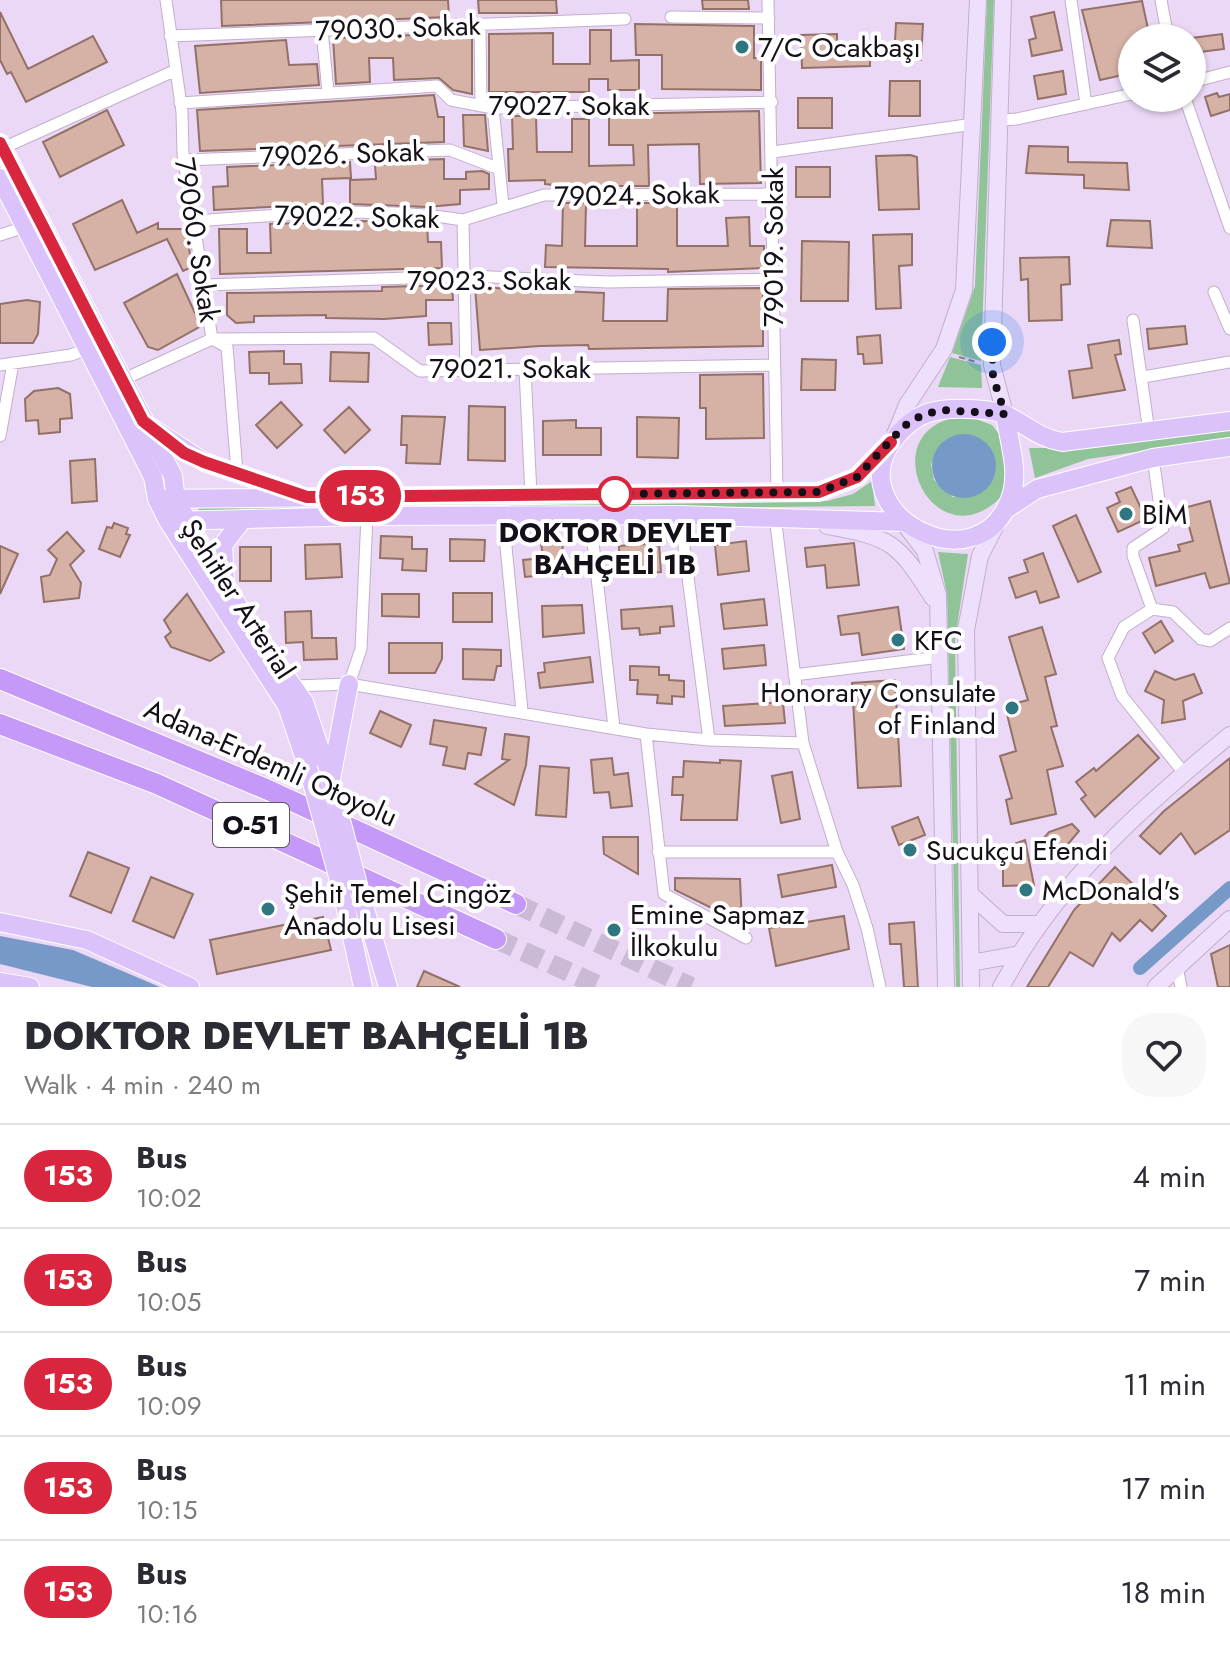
<!DOCTYPE html>
<meta charset="utf-8">
<style>
:root{--surface:#fff;--page:#f7f7f7;--text:#2b2b33;--muted:#7c7c81;--line:#e1e1e2}
body{margin:0;font-family:Jost,sans-serif;background:var(--page);color:var(--text);height:100vh;display:flex;flex-direction:column;font-size:30px;white-space:nowrap}
*{box-sizing:border-box;margin:0}
p{font-size:26px;color:var(--muted)}
.icon{flex:none;width:44px;height:44px;fill:none;stroke:currentColor;stroke-width:2;stroke-linecap:round;stroke-linejoin:round}
.map{position:relative;height:987px;overflow:hidden}
.side{display:flex;flex-direction:column;background:var(--surface);flex:1}
.side>*{flex:none}
.badge{padding:0 16px;border-radius:26px;font-size:28px;line-height:52px}
.fabs{position:absolute;left:1118px;top:24px;display:grid;gap:16px}
.fabs a{display:grid;place-items:center;width:88px;height:88px;border-radius:50%;background:var(--surface);box-shadow:0 2px 6px #0004;font-size:40px}
.you{position:absolute;width:40px;height:40px;margin:-20px;border:6px solid #fff;border-radius:50%;background:#1a73e8;box-shadow:0 0 0 12px #1a73e833}
.map>.badge{position:absolute;translate:-50% -50%;box-shadow:0 0 0 4px #fff}
.round{display:grid;place-items:center;flex:none;width:84px;height:84px;border-radius:32px;background:var(--page)}
.headline{display:flex;align-items:center;justify-content:space-between;height:136px;padding:0 24px}
h1{font-size:38px;font-weight:800;line-height:60px}
ul{padding:0;list-style:none}
li{display:flex;align-items:center;gap:24px;height:104px;padding:0 24px;border-top:2px solid var(--line)}
li div{flex:1}
li b{display:block;font-size:30px}
li em{font-style:normal}
li .badge{min-width:88px;font-weight:700;text-align:center}
.map>svg:first-child{display:block}
.green{fill:#91c399;fill-rule:evenodd}
.water{fill:#7799c8}
.lines{fill:none;stroke-linecap:round;stroke-linejoin:round}
.canal{stroke:#7799c8;stroke-width:14}
.building{fill:#d5b1a6;stroke:#937168;stroke-width:2}
.highway-tunnel{stroke:#cbbad5;stroke-width:20;stroke-dasharray:20 10;stroke-linecap:butt}
.street-casing{stroke:#c2afcc;stroke-width:13}
.secondary-casing{stroke:#c2afcc;stroke-width:18}
.primary-casing{stroke:#fff;stroke-width:20}
.highway-casing{stroke:#fff;stroke-width:22}
.path{stroke:#85788d;stroke-width:2;stroke-dasharray:6 4;stroke-linecap:butt}
.street{stroke:#fff;stroke-width:11}
.secondary{stroke:#eee0fd;stroke-width:16}
.primary{stroke:#dcc2fa;stroke-width:18}
.highway{stroke:#c599f7;stroke-width:20}
.primary-bridge-casing{stroke:#fff;stroke-width:20;stroke-linecap:butt}
.primary-bridge{stroke:#dcc2fa;stroke-width:18}
.line-casing{stroke:#fff;stroke-width:18}
.line{stroke:#d7263d;stroke-width:12}
.walk{stroke:#150f19;stroke-width:8;stroke-dasharray:0 14.4}
.poi-dot{fill:#2e7780;stroke:#fff;stroke-width:3}
.stop-dot{fill:#fff;stroke:#d7263d;stroke-width:4}
.labels{text-anchor:middle;dominant-baseline:central;stroke-width:8;stroke-linejoin:round;paint-order:stroke}
.shield{fill:#fff;stroke:#5b575e;stroke-width:2}
.shield-label{font-size:26px;font-weight:bold;fill:#150f19}
.street-label{font-size:28px;fill:#150f19;stroke:#fff}
.poi-label{font-size:28px;fill:#150f19;stroke:#fff;text-anchor:start}
.stop-label{font-size:28px;font-weight:bold;fill:#150f19;stroke:#fff}
</style>
<div class="map">
<svg width="1230" height="987" viewBox="0 0 1230 987">
<rect width="100%" height="100%" fill="#ebd8f6"/>
<path class="green" d="M987 0H994L981 361 952 353 975 286Z
M950 357 981 365 982 388 938 387Z
M968 416 992 425 1008 445 1004 494C934 570 864 422 968 416ZM966 434 988 445 996 469 984 491 953 497 934 480 931 464 950 437Z
M1230 430V438L1088 459 1035 478 1029 448H1086Z
M872 481 875 506 199 512 198 506 827 501 853 494Z
M938 552 968 554 955 640 960 987H956L947 594Z"/>
<path class="water" d="M932 466a32 32 0 1 1 64 0a32 32 0 1 1-64 0Z
M0 936 73 950 160 987H92L0 964Z"/>
<g class="lines">
<path class="canal" d="M1140 968 1230 888"/>
</g>
<path class="building" d="M221 0H448L449 17 222 26Z
M478 0H556L557 13H479Z
M702 0H748L749 9H703Z
M1142 1 1150 38H1132V73L1100 80 1082 10Z
M0 12 28 69 93 36 107 62 26 102 11 72 7 74 0 60Z
M1054 12 1062 50 1032 56 1029 40 1036 38 1031 17Z
M896 23 923 24 921 60 894 58Z
M635 24 754 26V58H761V90L662 89V55H636Z
M590 30H611V61L639 60V90H608V79H589V92H489V34L553 33V64H590Z
M472 33V94L453 90 439 78 394 80 393 58H369L370 82 336 84 333 38Z
M837 34V44L870 42V66L802 68 801 35Z
M1222 34 1224 49 1192 53V38Z
M286 40 289 65 317 64 319 85 200 93 195 46Z
M1063 71 1066 94 1038 99 1034 76Z
M890 81H920V116H889Z
M1217 93 1219 97 1230 94V110L1211 116 1205 97Z
M434 95 438 117H444V142L200 151 197 110Z
M798 98H832V128H798Z
M107 110 124 145 60 177 43 142Z
M759 111 761 183 700 184 699 144 648 145 649 186H563L545 184V180L509 181 508 149H513L512 116H536L537 152H572V119H589V166L634 165 633 145H609V114Z
M463 115H485L488 151 464 146Z
M1029 146 1068 147V162L1127 163 1129 190 1084 188V175L1026 173Z
M910 155 917 157 919 209 879 210 876 156Z
M444 159V179H466V172L482 171 489 174V189L460 190V204L427 207 350 204V180L376 179 375 165H384L383 161Z
M350 162 351 178 322 179 323 204 214 210 213 187 228 186 227 167Z
M796 167H830V197H796Z
M122 200 137 233 158 223V229H186L192 267 183 271 167 239 95 270 73 224Z
M563 203H586L585 246H637V203H677V246H728L726 218 749 217 750 246H764V268L668 272V269L545 267 546 245 562 246Z
M1111 220 1150 221 1152 248 1107 246Z
M363 221 427 224 428 242H441L442 268 220 274 219 229H247V253H271L270 224Z
M912 234V265L899 266 901 308 876 309 873 235Z
M802 241 849 242 848 301H801Z
M1069 257 1070 284 1061 285 1062 320 1029 321 1028 279 1021 280 1020 258Z
M177 274 201 326 158 350 148 347 124 303Z
M452 285 453 300H426V316L384 319 326 318V315L254 316V322L236 323 227 315V293L382 291V287Z
M475 287 604 293 603 321H667L668 289 763 288V346L589 349 588 345 540 346 480 350Z
M27 300 40 302 38 334 33 343H0V304Z
M428 323H451L452 344 429 345Z
M1185 326 1187 344 1149 349 1147 329Z
M880 335 882 363 864 364 863 354H858L857 337Z
M1119 340 1121 354 1115 355 1125 390 1073 398 1069 371 1092 368 1088 345Z
M284 351V364H301L302 383 269 384V373H250L249 352Z
M331 352 369 353 368 382 330 381Z
M802 359 836 360 835 390H801Z
M763 374 764 438 706 439V408H700V375Z
M58 388 70 394 72 418 60 419V432L39 434 38 420 26 421 25 399 34 391Z
M281 402 302 425 277 448 256 425Z
M469 406 505 407V461L468 460Z
M349 407 370 430 345 453 324 430Z
M402 416 445 417 440 464 406 463 407 445H401Z
M637 417 679 418 678 458 637 457Z
M576 420V428H601V455H543V421Z
M95 459 97 501 72 503 70 461Z
M1131 487 1146 519 1118 532 1107 508 1120 502 1116 493Z
M1210 501 1230 583 1210 588 1205 573 1156 586 1149 558 1180 551 1178 545 1193 541 1184 508Z
M1076 515 1101 572 1078 582 1053 526Z
M114 523 128 528 126 534 130 535 120 557 99 549 107 527 112 528Z
M67 532 84 551 70 565 81 583 79 598 44 602 41 577 50 575 57 559 48 550Z
M381 536 412 537V549H427L426 571 402 570 403 559 380 558Z
M450 539 485 540 484 561H450Z
M562 541 565 573 525 577 523 560 543 558 541 543Z
M746 541 749 571 718 575 715 545Z
M659 543 661 572 620 574 619 546Z
M854 543 859 585 827 588 825 565 807 567 805 548Z
M340 544 342 577 306 579 305 545Z
M0 546 18 554 0 594Z
M240 547H271V581H240Z
M1043 553 1059 597 1040 603 1036 591 1016 598 1009 578 1028 572 1024 560Z
M453 593H492V622H453Z
M187 594 224 652 210 661 171 647 165 637 171 632 164 620Z
M382 594H419V617L382 616Z
M764 599 767 625 724 629 721 604Z
M582 605 584 633 543 637 542 606Z
M672 606 674 626 660 627V633L640 635 639 628 622 629 621 610Z
M898 607 904 649 862 655 859 633 841 635 838 616Z
M311 611 312 638H336L337 659 304 660 303 642 286 643 285 612Z
M1161 621 1173 641 1155 653 1143 633Z
M1042 627 1056 674 1045 677 1057 726 1051 727 1063 766 1047 770 1056 814 1011 824 1006 800 1012 798 1000 756 1016 751 1005 706 1028 700 1009 637Z
M389 643H442V659L435 673H389Z
M764 645 766 665 724 669 722 649Z
M463 649 501 650V666H497L494 680 463 679Z
M590 657 593 682 540 688 538 673 545 672 544 663Z
M630 666 659 667V675H669V680L684 681V697L672 696V704L657 703 658 695 637 694 638 680H630Z
M1155 671 1175 680 1194 674 1202 693 1183 701 1185 719 1162 723 1164 700 1145 691Z
M895 680 901 786 858 788 852 683Z
M783 702 785 723 725 726 723 706Z
M380 711 411 725 401 747 370 733Z
M434 720 486 728 481 755 468 753 465 769 443 765 447 747 430 744Z
M505 734 529 737 526 765 514 805 475 784 509 760 502 759Z
M1138 735 1159 758 1095 817 1081 799 1086 795 1076 782 1094 768 1096 771Z
M612 758 614 775 628 773 632 806 611 808 609 792 594 793 591 760Z
M1230 758V830L1195 854 1181 833 1160 854 1140 836 1164 811Z
M720 760 741 761 737 820H681L683 795H672L673 777H683L684 761 720 763Z
M540 766 569 768 566 817 536 815Z
M792 772 800 819 781 823 772 776Z
M918 817 925 835 899 845 892 827Z
M1072 824 1079 831 1053 862 1036 847 1049 832Z
M603 837H638V874L604 854Z
M1025 840 1034 885 1003 886V848Z
M88 852 129 868 111 913 70 896Z
M832 865 836 887 782 897 778 875Z
M1115 867 1166 916 1152 931 1140 920 1120 941 1112 933 1093 966 1070 952 1048 987H1027L1074 910Z
M151 877 193 894 174 938 133 921Z
M675 878 740 879 742 923 675 890Z
M844 916 849 949 776 966 769 928Z
M323 917 331 950 217 974 210 940Z
M914 922 918 987H904L901 944H890L889 924Z
M1230 945V987H1218L1211 954Z
M424 971 460 987H417Z"/>
<g class="lines">
<path class="highway-tunnel" d="M516 904 691 987
M496 939 602 987"/>
<g class="street-casing">
<path id="street" d="M166 0 182 112 183 154 212 339 227 347 237 472
M768 0 777 493
M1071 0 1086 104
M1161 0 1168 38
M671 17 769 18
M480 26 481 106
M322 30 328 92
M170 36 625 19
M1192 82 1230 72
M1185 98 1230 228
M180 103 437 86 451 100 493 108 772 102
M493 108 503 205
M999 120 1017 119 1132 94
M3 148 174 71
M773 152 974 124
M184 160 450 150 497 168
M463 220 544 195 772 194
M194 221C283 215 375 205 463 220L466 372
M0 235 25 227
M205 285 467 276 608 282 772 279
M1214 292 1230 329
M1133 320 1149 432
M0 365 71 355 87 349
M525 370 531 495
M1143 377 1230 362
M122 380 212 339 374 338 420 371 772 365
M0 436 13 363
M1153 458 1163 528 1133 548V556L1152 609 1124 627 1108 658 1122 696 1184 773
M680 515 709 740
M503 516 522 711
M590 516 614 728
M775 516 803 743 837 852 853 885 867 928 880 987
M1152 609 1173 612 1201 639 1210 641 1230 628
M794 675 940 657
M349 684 361 649 367 516
M294 686 349 684 646 734 709 740 803 743
M646 734 664 894 746 938
M658 852H837
M1177 967 1181 987"/>
</g>
<g class="secondary-casing">
<path id="secondary" d="M1003 0 992 365 1005 414
M894 437 907 405 944 349 964 290 978 0
M903 522 925 551 938 595 946 987
M827 526C893 538 897 542 933 598
M970 894 1003 924H1038
M971 963 1020 954C1075 866 1151 800 1230 735
M971 987 966 630 980 556 999 519
M1001 987 1020 954
M1156 987 1230 919"/>
</g>
<g class="primary-casing">
<path id="primary" d="M0 143 173 476 176 500 196 537 251 627 304 702 331 782
M0 178 153 477 157 499 168 521 287 706 308 768
M1005 414C1008 438 1019 469 1012 493 982 593 835 512 895 438 907 423 922 412 941 410 957 408 993 408 1008 416 1028 426 1039 438 1062 442L1230 421
M152 428 204 462 295 493
M157 499 819 492 857 477 891 442
M1005 510 1037 489 1153 458 1230 447
M168 521 367 516 680 515 903 522
M225 580 223 545 243 519
M331 779 349 684
M342 891 363 987
M361 896 388 987
M0 922 87 940 190 987
M0 982 30 987"/>
</g>
<g class="highway-casing">
<path id="highway" d="M0 679 266 789 516 904
M0 724 157 784 496 939"/>
</g>
<path class="path" d="M959 357 976 362"/>
<use href="#street" class="street"/>
<use href="#secondary" class="secondary"/>
<use href="#primary" class="primary"/>
<use href="#highway" class="highway"/>
<g class="primary-bridge-casing">
<path id="primary-bridge" d="M308 768 342 891
M331 782 361 896"/>
</g>
<use href="#primary-bridge" class="primary-bridge"/>
</g>
<g class="lines">
<g class="line-casing">
<path id="line" d="M0 143 143 421 184 453 204 462 307 497 819 492 857 477 891 442"/>
</g>
<use href="#line" class="line"/>
<path class="walk" d="M615 494 819 492 857 477 904 426 922 415 942 410 1005 414 993 377 992 342"/>
</g>
<g class="poi-dot">
<circle cx="742" cy="47" r="8"/>
<circle cx="1126" cy="514" r="8"/>
<circle cx="898" cy="640" r="8"/>
<circle cx="1012" cy="708" r="8"/>
<circle cx="910" cy="850" r="8"/>
<circle cx="1026" cy="890" r="8"/>
<circle cx="268" cy="909" r="8"/>
<circle cx="614" cy="930" r="8"/>
</g>
<circle class="stop-dot" cx="615" cy="494" r="16"/>
<g class="labels">
<rect class="shield" x="213" y="803" width="76" height="44" rx="6"/>
<g class="shield-label">
<text x="251" y="825">O-51</text>
</g>
<g class="street-label">
<text transform="translate(398 28) rotate(-2)">79030. Sokak</text>
<text x="569" y="105">79027. Sokak</text>
<text transform="translate(342 154) rotate(-2)">79026. Sokak</text>
<text transform="translate(637 195) rotate(-1)">79024. Sokak</text>
<text transform="translate(357 217) rotate(1)">79022. Sokak</text>
<text transform="translate(197 240) rotate(81)">79060. Sokak</text>
<text transform="translate(773 247) rotate(-90)">79019. Sokak</text>
<text x="489" y="280">79023. Sokak</text>
<text x="510" y="368">79021. Sokak</text>
<text transform="translate(238 599) rotate(57)">Şehitler Arterial</text>
<text transform="translate(271 763) rotate(24)">Adana-Erdemli Otoyolu</text>
</g>
<g class="poi-label">
<text x="758" y="47">7/C Ocakbaşı</text>
<text x="1142" y="514">BİM</text>
<text x="914" y="640">KFC</text>
<text x="996" y="692" text-anchor="end">Honorary Consulate<tspan x="996" dy="32">of Finland</tspan></text>
<text x="926" y="850">Sucukçu Efendi</text>
<text x="1042" y="890">McDonald's</text>
<text x="284" y="893">Şehit Temel Cingöz<tspan x="284" dy="32">Anadolu Lisesi</tspan></text>
<text x="630" y="914">Emine Sapmaz<tspan x="630" dy="32">İlkokulu</tspan></text>
</g>
<g class="stop-label">
<text x="615" y="532">DOKTOR DEVLET<tspan x="615" dy="32">BAHÇELİ 1B</tspan></text>
</g>
</g>
</svg>
<div class="fabs">
<a><svg class="icon" aria-label="layers" viewBox="0 0 24 24"><path d="M12 4l9 5-9 5-9-5zM3 14l9 5 9-5"/></svg></a>
</div>
<div class="you" style="left:992px;top:342px"></div>
<b class="badge" style="left:360px;top:496px;background:#d7263d;color:#fff">153</b>
</div>
<section class="side">
<div class="headline"><div><h1>DOKTOR DEVLET BAHÇELİ 1B</h1><p>Walk · 4 min · 240 m</p></div><a class="round"><svg class="icon" aria-label="heart" viewBox="0 0 24 24"><path d="M12 20l-8-8c-3-5 5-10 8-4 3-6 11-1 8 4z"/></svg></a></div>
<ul>
<li><span class="badge" style="background:#d7263d;color:#fff">153</span><div><b>Bus</b><p>10:02</p></div><em>4 min</em></li>
<li><span class="badge" style="background:#d7263d;color:#fff">153</span><div><b>Bus</b><p>10:05</p></div><em>7 min</em></li>
<li><span class="badge" style="background:#d7263d;color:#fff">153</span><div><b>Bus</b><p>10:09</p></div><em>11 min</em></li>
<li><span class="badge" style="background:#d7263d;color:#fff">153</span><div><b>Bus</b><p>10:15</p></div><em>17 min</em></li>
<li><span class="badge" style="background:#d7263d;color:#fff">153</span><div><b>Bus</b><p>10:16</p></div><em>18 min</em></li>
</ul>
</section>
